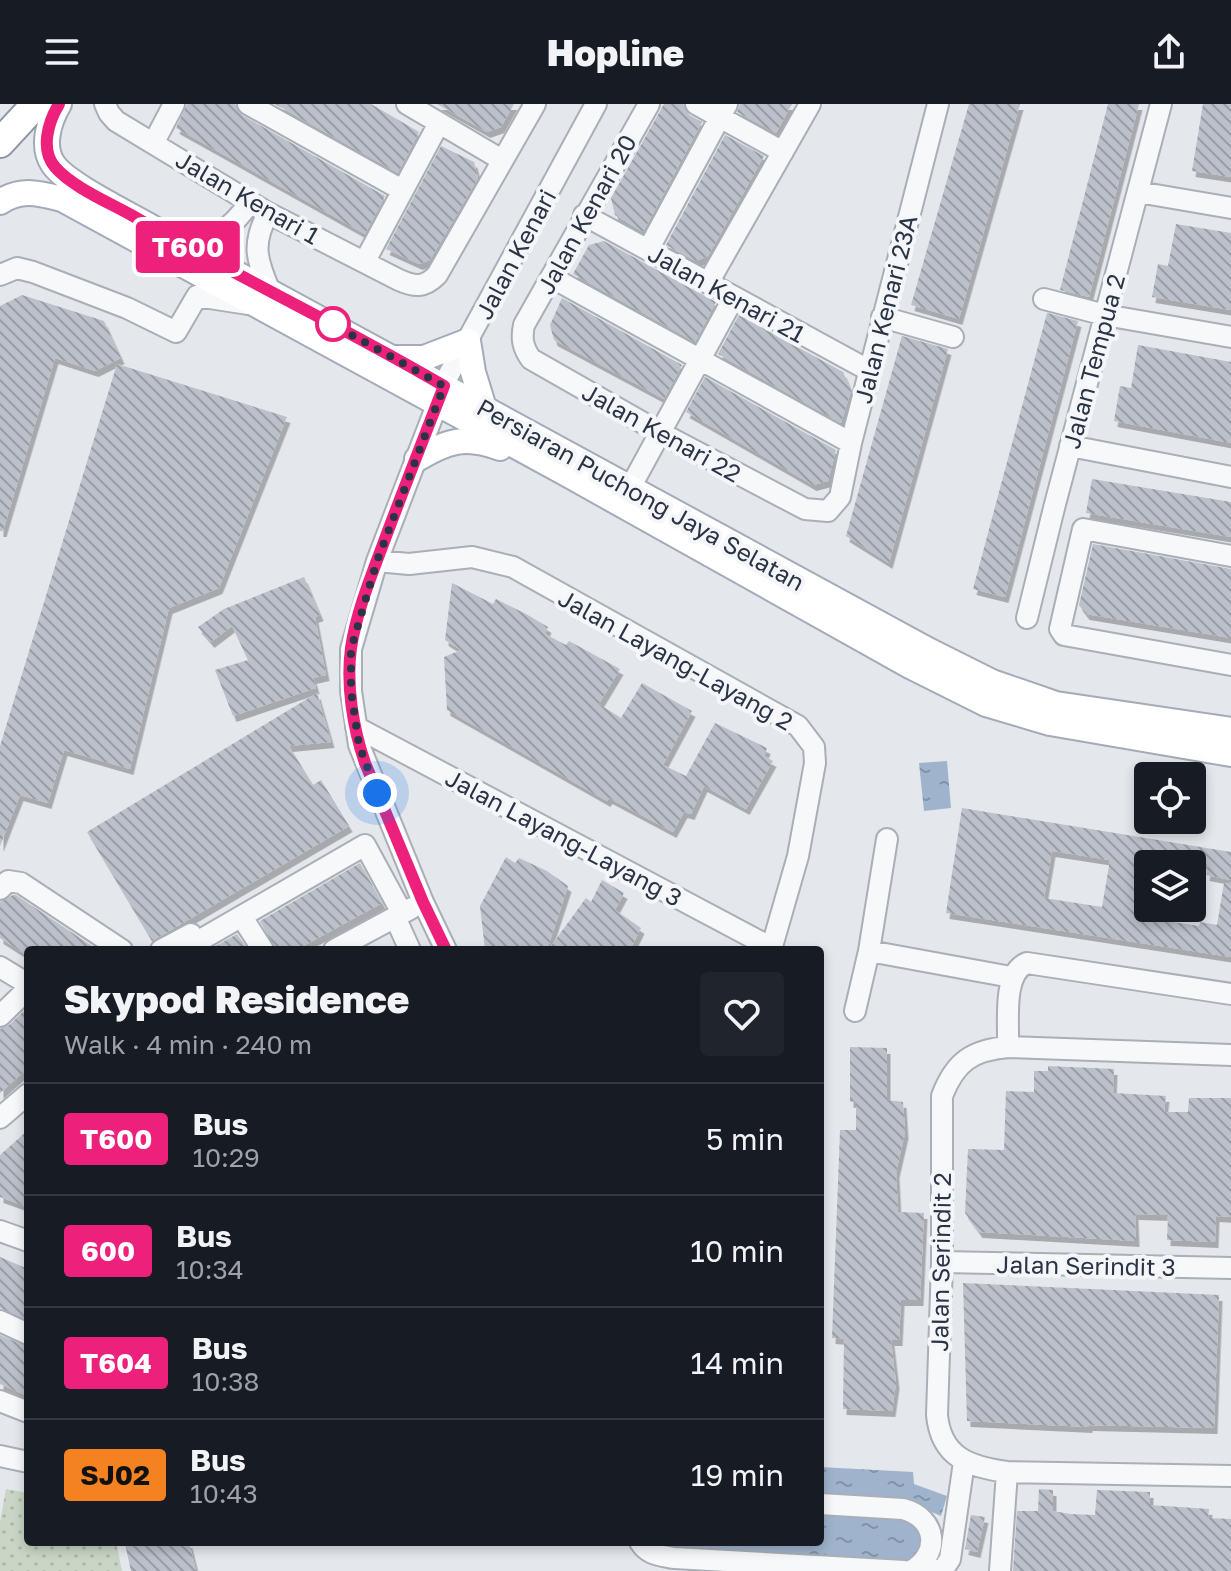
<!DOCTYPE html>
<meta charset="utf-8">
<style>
:root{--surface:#171b24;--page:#20242c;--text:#f1f3f6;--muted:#9ea1a6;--line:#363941}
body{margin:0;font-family:"Golos Text",sans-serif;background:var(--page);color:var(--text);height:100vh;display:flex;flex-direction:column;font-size:30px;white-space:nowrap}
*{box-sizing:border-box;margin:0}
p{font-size:26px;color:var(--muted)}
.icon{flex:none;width:44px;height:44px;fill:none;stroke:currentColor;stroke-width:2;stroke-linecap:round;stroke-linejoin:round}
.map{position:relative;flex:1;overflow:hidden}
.details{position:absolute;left:24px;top:842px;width:800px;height:600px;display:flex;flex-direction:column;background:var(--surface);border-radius:8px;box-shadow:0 4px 12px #0003}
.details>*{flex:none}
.badge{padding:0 16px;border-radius:6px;font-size:28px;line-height:52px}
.buttons{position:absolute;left:1134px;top:658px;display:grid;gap:16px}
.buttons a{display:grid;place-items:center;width:72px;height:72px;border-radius:8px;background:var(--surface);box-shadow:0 4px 12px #0003;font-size:40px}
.you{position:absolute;width:40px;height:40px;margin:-20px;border:6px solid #fff;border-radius:50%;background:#1a73e8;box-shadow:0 0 0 12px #1a73e833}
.map>.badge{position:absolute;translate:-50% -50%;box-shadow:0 0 0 4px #fff}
.round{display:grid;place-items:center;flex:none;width:84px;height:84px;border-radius:8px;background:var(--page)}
.summary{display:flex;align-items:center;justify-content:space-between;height:136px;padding:0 40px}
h1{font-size:38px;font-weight:800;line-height:60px}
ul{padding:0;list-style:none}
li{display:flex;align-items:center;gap:24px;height:112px;padding:0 40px;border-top:2px solid var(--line)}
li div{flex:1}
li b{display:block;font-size:30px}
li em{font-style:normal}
li .badge{min-width:88px;font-weight:700;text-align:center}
header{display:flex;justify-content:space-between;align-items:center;height:104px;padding:0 40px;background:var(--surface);font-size:36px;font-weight:800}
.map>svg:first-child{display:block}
.grass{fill:url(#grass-dots)}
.water{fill:url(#water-ripples)}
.building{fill:url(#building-back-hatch);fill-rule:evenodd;filter:url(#shadow)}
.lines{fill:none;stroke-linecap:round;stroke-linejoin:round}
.minor-casing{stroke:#a9aeb7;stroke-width:24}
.major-casing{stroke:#a3abb8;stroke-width:28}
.highway-casing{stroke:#8b94a3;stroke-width:32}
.minor{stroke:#f7f8fa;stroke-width:20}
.major{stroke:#fff;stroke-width:24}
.highway{stroke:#fff;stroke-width:28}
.line-casing{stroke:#fff;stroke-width:18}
.line{stroke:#ed207b;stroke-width:12}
.walk{stroke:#2b3445;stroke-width:8;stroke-dasharray:0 14.4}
.stop-dot{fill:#fff;stroke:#ed207b;stroke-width:4}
.labels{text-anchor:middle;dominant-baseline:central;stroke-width:8;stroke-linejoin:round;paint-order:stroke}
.street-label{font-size:24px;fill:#2b3445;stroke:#f4f6f9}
</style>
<header><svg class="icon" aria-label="menu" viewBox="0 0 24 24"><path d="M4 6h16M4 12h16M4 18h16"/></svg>Hopline<svg class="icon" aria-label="share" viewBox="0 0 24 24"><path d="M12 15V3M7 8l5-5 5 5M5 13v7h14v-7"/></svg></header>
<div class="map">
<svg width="1231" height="1467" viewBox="0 0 1231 1467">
<defs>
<pattern id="grass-dots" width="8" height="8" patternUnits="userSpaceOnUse" patternTransform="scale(2)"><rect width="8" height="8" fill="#c9d6c5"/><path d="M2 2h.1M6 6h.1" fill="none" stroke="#adb8ab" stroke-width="1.8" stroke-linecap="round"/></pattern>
<pattern id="water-ripples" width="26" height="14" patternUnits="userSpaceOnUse" patternTransform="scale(2)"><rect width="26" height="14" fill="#9fb4cc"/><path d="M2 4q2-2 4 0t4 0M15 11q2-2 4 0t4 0" fill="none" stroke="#8293a7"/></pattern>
<pattern id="building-back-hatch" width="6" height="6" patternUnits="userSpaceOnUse" patternTransform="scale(2)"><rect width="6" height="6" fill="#bbc0ca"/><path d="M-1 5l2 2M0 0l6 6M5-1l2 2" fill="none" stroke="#989da6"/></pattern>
<filter id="shadow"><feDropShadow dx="3.5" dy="6" stdDeviation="0" flood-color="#0004"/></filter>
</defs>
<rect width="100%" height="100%" fill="#e4e7ec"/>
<path class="grass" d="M6 1385 28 1389V1438H116L122 1467H0V1418Z"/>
<path class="water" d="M947 657 951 704 924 707 919 659Z
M820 1363 913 1368 914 1380 947 1392 941 1412 911 1399 820 1392Z
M820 1404 910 1410 924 1426 918 1451 906 1460 671 1446 661 1438H820Z"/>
<path class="building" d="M187 0H235L242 11 385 92 365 130 176 24Z
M275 0H371L419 28 398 69Z
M437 0H514L501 23 487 28Z
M664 0H683L689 11 702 18 643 128 615 111 611 94Z
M740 0H792L776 29 737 8Z
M969 0H1020L959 215 911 201Z
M1108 0H1139L1089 193 1060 186Z
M1203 0H1231V73L1192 67Z
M725 31 764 52 708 152 696 157 666 141Z
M441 42 474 58 478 74 430 156 419 160 386 145Z
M1176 120 1231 129V206L1152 193 1158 160 1168 162Z
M604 137 716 198 695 238 573 170 589 141Z
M22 191 104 217 121 254 95 267 55 254 3 427H0V202Z
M562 194 682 261 664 295 554 236 550 221Z
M1047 209 1078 217 1005 493 973 485Z
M739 211 843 268 851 287 841 319 718 250Z
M902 232 948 245 889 459 846 432Z
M1138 241 1231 258V339L1114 317 1120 282 1131 284Z
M117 260 287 313 219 484 169 504 130 665 64 646 48 699 20 691 0 742V642Z
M705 273 836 346 828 377 813 381 686 308Z
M1092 375 1231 398V433L1086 409Z
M1093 440 1231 465V534L1086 510 1079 501Z
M304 473 320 511 315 513 326 571 313 574 316 584 233 612 215 566 248 556 232 522 211 538 198 523 224 505Z
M452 479 493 500 496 495 526 510 548 523 545 530 566 541 569 537 620 565 599 600 621 614 642 579 692 607 663 661 686 672 715 619 767 644 764 652 773 657 746 705 704 682 691 710 684 708 673 728 609 694 607 697 447 606 444 553 461 546 445 536Z
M317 589 331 638 289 642 313 681 321 676 349 722 152 837 87 728Z
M962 704 1231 748V776L1206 771 1208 760H1148V804H1162L1160 816 1199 822 1200 818 1217 821 1224 779H1231V853L946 809ZM1052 747 1110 756 1102 803 1044 794Z
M506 753 515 759 519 754 547 767 568 782 547 846H485L480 802Z
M360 759 382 799 296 846H276L260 817Z
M602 776 624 789 615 806 641 824 630 846H548L586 794 591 798Z
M13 791H16L98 846H28V852L0 834V798Z
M237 830 248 846H209Z
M28 903V964L0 989V925L9 921Z
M850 943 887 944V996L903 998 905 1029 896 1068 898 1108 924 1109 920 1196H901L899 1236H891L896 1279 892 1307 843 1305 844 1235 832 1234 840 1026H856V997L850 998Z
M1048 962 1114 965 1113 989 1166 992 1164 1008H1188L1189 994H1231V1113L1216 1112 1215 1138 1167 1136 1168 1111 1135 1110 1136 1137 979 1128 965 1109 968 1045 1004 1046 1006 987 1034 988V967H1048Z
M28 1026V1103L0 1093V1051Z
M0 1153 28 1165V1216L0 1204Z
M963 1179 1219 1191 1214 1324 1089 1321V1323L967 1317Z
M0 1231 28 1243V1292L0 1280Z
M1039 1385 1053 1386V1407L1070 1410 1095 1411 1097 1386 1150 1388V1401L1209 1405 1208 1414 1231 1415V1467H1013L1017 1407H1038Z
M971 1411 985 1413 977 1448 965 1445Z
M135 1438H189L196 1467H131L125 1440Z"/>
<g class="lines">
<g class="minor-casing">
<path id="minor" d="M105 0 109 9 116 17 268 109 399 176C415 183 424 184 437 171L535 0
M248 0 402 86
M407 0 502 56
M649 0 524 221C521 235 523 244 531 255L659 328 805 405 828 407 840 393 851 339 938 0
M696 0 783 48
M154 38 174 0
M1138 88 1231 104
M268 109C252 139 256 155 269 185
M584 111 870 267
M164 128C210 132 221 139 250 98
M648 146 727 0
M365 157 439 19
M0 171 17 164 33 168 127 204 176 228 197 192 248 200
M551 173 851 339
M708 179 810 0
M1044 195 1105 211 1231 233
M882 213 953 233
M1070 342 1231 373
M630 384 734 193
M1231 452 1083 425 1060 525 1064 531 1231 561
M377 457 409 460 472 453 513 463 798 622 814 643 815 659 798 752 771 846
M1027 514 1054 404 1161 0
M356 623 772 844
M887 735 869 847 1011 873
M0 785 8 777 21 779 122 846
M395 813 410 846
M247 821 263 846
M161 846 191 830
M183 846 365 741 402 809
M334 846 412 804
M446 846 423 798 359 641 351 587V545L377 457 448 272 596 0
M0 863 28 880
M855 907 869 847
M0 912 28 885
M1008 943C1009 918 1002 869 1027 859L1231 890
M1231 951 1008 943C972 946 955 958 942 992V1158L937 1311C941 1353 969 1363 1007 1368L1231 1372
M0 1014 28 990
M0 1127 28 1137
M942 1158 1231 1164
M0 1217 28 1230
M0 1297 28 1308
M0 1352 28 1358
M820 1400 903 1405C937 1414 941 1450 911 1467
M640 1438C648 1451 659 1451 674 1454L904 1467
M935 1467 944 1464 950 1455 964 1358
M1000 1467 1007 1368"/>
</g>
<g class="major-casing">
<path id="major" d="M59 0C49 17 41 42 53 60 67 81 135 113 160 128L928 546 992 578 1056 600 1231 626
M0 98C21 84 38 89 62 95L565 369 910 562 986 600 1050 619 1231 650
M396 254H424L468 237 473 268 484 304
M417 355C447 337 465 331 500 344"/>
</g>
<g class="highway-casing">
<path id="highway" d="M0 39 36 0"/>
</g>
<use href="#minor" class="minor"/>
<use href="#major" class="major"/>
<use href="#highway" class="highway"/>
</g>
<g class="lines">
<g class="line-casing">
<path id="line" d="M59 0C48 18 40 46 55 63 72 83 110 99 133 112 235 172 342 222 444 282 423 336 402 389 382 443 370 475 356 510 351 544 346 581 353 624 365 659L423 798 446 846"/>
</g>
<use href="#line" class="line"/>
<path class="walk" d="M333 220 330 219 444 282 377 457 351 545V587L359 641 377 689"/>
</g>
<circle class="stop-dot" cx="333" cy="220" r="16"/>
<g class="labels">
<g class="street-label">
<text transform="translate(248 93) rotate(30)">Jalan Kenari 1</text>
<text transform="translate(586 110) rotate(-61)">Jalan Kenari 20</text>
<text transform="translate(515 150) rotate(-62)">Jalan Kenari</text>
<text transform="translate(727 189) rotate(29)">Jalan Kenari 21</text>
<text transform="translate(885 205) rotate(-76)">Jalan Kenari 23A</text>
<text transform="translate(1093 257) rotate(-75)">Jalan Tempua 2</text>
<text transform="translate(662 328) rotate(29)">Jalan Kenari 22</text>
<text transform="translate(641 390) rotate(29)">Persiaran Puchong Jaya Selatan</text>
<text transform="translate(676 555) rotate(29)">Jalan Layang-Layang 2</text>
<text transform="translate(564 733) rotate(28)">Jalan Layang-Layang 3</text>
<text transform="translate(940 1158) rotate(-89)">Jalan Serindit 2</text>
<text transform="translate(1086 1161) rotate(1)">Jalan Serindit 3</text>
</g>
</g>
</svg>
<div class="buttons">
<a><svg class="icon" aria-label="locate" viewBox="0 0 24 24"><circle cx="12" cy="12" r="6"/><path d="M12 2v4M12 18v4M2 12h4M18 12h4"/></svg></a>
<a><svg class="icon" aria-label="layers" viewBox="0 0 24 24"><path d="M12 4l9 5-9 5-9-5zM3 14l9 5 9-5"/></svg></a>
</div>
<div class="you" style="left:377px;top:689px"></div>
<b class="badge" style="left:188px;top:143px;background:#ed207b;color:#fff">T600</b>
<section class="details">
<div class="summary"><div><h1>Skypod Residence</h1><p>Walk · 4 min · 240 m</p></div><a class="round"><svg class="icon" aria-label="heart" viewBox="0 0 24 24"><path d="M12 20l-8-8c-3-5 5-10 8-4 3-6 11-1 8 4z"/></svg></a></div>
<ul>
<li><span class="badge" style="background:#ed207b;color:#fff">T600</span><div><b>Bus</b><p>10:29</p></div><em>5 min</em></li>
<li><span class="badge" style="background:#ed207b;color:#fff">600</span><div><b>Bus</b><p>10:34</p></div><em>10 min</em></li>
<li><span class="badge" style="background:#ed207b;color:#fff">T604</span><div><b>Bus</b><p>10:38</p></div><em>14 min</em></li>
<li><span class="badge" style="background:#f58220;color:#111">SJ02</span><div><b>Bus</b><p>10:43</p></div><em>19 min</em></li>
</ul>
</section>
</div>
